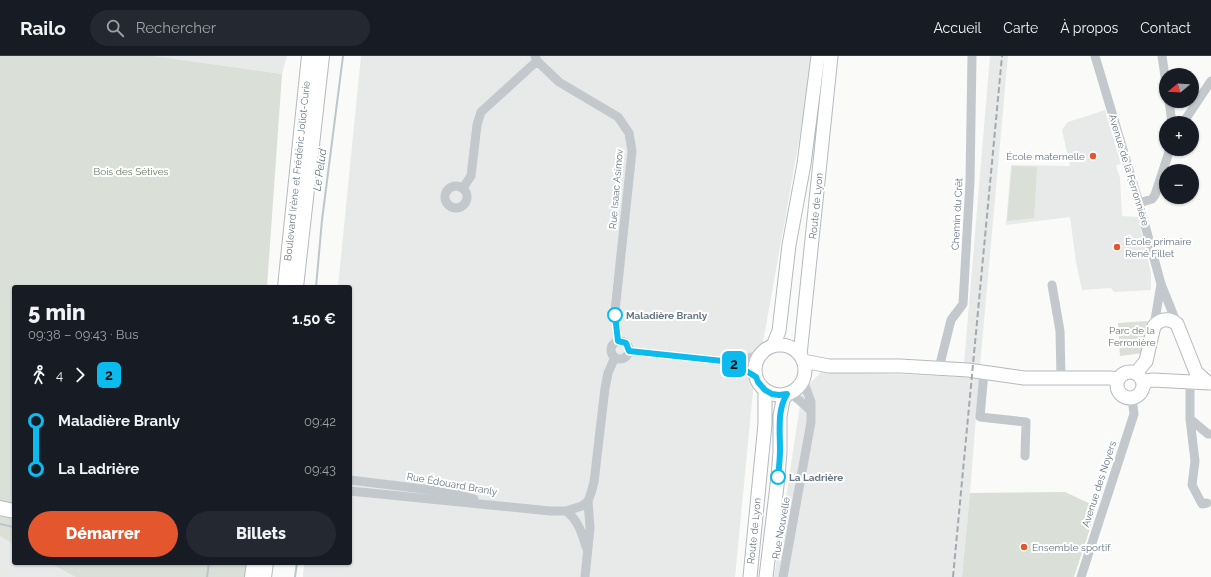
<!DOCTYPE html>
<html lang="fr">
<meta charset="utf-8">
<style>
:root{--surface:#171b24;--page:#242831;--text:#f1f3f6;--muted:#9ea1a6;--line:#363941;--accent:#e4572e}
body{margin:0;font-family:Raleway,sans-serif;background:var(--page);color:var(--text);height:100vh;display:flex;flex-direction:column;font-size:15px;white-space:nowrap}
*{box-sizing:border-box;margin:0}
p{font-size:13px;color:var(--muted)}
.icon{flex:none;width:22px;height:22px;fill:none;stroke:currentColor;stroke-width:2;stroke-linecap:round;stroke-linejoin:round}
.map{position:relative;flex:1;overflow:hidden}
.panel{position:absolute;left:12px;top:229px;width:340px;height:280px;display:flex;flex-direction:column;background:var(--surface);border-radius:4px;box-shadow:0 1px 3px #0004}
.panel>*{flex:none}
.badge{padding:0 8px;border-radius:6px;font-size:14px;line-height:26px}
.needle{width:26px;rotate:252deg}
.tools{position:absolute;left:1159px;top:12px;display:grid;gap:8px}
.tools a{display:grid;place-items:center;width:40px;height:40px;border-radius:50%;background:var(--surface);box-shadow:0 1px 3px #0004;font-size:20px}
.map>.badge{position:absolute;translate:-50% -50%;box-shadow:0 0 0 2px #fff}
.legs{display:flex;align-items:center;gap:6px;height:44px;padding:0 16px;font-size:13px}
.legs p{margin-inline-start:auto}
.headline{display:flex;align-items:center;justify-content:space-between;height:68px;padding:0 16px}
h1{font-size:22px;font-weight:800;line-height:30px}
.button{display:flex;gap:8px;margin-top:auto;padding:8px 16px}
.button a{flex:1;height:46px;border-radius:24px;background:var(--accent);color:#fff;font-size:16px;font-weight:800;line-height:46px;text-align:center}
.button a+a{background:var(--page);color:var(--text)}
ul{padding:0 16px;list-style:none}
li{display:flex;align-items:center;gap:14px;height:48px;font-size:15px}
li i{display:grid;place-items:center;width:6px;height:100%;margin:0 5px;background:currentColor}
li i::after{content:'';width:10px;height:10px;margin:-5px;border:3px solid;border-radius:50%;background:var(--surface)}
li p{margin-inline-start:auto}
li:first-child i{background:linear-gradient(#0000 50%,currentColor 0)}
li:last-child i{background:linear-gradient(currentColor 50%,#0000 0)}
header{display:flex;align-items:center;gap:24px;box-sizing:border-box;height:56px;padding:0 20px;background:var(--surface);border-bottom:1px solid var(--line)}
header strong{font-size:19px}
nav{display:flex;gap:22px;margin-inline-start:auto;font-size:14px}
.search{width:280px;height:36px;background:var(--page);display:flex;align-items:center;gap:10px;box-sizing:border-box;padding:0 14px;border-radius:22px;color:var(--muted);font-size:15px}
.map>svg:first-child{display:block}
.built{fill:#e8e9e9}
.green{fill:#dadfd7}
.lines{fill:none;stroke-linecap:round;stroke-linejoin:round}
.stream{stroke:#bbc7cb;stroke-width:2}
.secondary-casing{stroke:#b3babf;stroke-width:15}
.primary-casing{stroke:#b5babe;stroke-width:16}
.street{stroke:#c3c8cc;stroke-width:9}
.secondary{stroke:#fff;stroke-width:13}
.primary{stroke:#fff;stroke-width:14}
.rail{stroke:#a2aab0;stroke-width:2;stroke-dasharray:6 3;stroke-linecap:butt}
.line-1-casing{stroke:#fff;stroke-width:9}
.line-1{stroke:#0bbbee;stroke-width:6}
.poi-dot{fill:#e4572e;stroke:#fff;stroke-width:1.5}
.stop-1-dot{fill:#fff;stroke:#0bbbee;stroke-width:2}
.labels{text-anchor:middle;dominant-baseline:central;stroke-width:4;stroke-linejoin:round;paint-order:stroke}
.poi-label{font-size:10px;fill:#657683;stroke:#fff;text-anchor:start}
.street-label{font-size:10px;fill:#657683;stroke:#fff}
.park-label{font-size:10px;fill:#687a64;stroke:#fff}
.stop-label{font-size:10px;font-weight:bold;fill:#657683;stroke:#fff;text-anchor:start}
.water-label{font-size:11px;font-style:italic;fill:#60757c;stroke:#fff}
</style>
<header>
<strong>Railo</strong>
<div class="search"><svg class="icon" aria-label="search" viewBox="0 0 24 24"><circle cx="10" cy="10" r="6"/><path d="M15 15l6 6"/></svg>Rechercher</div>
<nav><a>Accueil</a><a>Carte</a><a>À propos</a><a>Contact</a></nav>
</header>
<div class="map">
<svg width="1211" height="521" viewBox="0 0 1211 521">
<rect width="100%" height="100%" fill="#fafaf8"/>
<path class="built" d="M154 0H287L282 18Z
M361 0H814L766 270 753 335 735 521H303L304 507H350V231H338Z
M990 0H1008L980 309 964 308Z
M1105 54 1121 108 1116 109 1120 122 1122 160 1138 161 1151 217V234L1114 236 1111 232 1082 234 1076 206 1070 161 1006 169 1011 109 1070 110 1062 74 1068 66Z
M822 315 961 321 979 323 970 437 962 521H774L802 336Z
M0 470 14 473V507H185L183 521H0Z"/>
<path class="green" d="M0 0H154L282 18 267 231H14V448L0 445Z
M1012 110 1037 111 1034 162 1007 165Z
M1147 265 1144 297 1120 300 1118 267Z
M1065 436 1097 451 1074 521H962L970 437Z
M0 460 14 463V488L0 480Z
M50 507H249L246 521H76Z"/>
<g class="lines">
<path class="stream" d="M316 231 322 164 343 0
M0 468 14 471
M207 521 209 507
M295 521 297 507"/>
<g class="secondary-casing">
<path id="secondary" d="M755 314a25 25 0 1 1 50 0a25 25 0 1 1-50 0Z
M773 290 779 275 789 189 804 108 818 0
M800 299 831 0
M803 305 829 310H900L968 314 1024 322H1110L1118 323
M1117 329a13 13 0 1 1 26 0a13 13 0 1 1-26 0Z
M1136 317 1146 305 1154 270C1161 262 1170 262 1177 268L1196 316 1208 327
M1144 329 1147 325 1153 324 1210 327
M750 521 765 368V334
M766 521 778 421 780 396V360L783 344 787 338"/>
</g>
<g class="primary-casing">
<path id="primary" d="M285 231 309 0
M296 231 322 0
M0 452 14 455
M252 521 254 507
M264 521 266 507"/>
</g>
<path class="street" d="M535 0 537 5 559 26 618 61 629 77 632 95 615 255 618 285
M1095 0 1139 147 1161 228 1177 268
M1162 0 1166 27
M1169 45 1172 67
M1183 67 1211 25
M445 141a11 11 0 1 1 22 0a11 11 0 1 1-22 0Z
M463 132 471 120 477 69 481 56 537 5
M1139 147 1152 143 1155 139 1170 93
M1052 229 1060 275 1061 321
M1154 270 1161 228
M611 294a9 9 0 1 1 18 0a9 9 0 1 1-18 0Z
M629 295 732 306 760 299
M732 306 756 321
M939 312 951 264 963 248 970 125 972 0
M984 316 980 361 1026 366 1025 400
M1190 326V363L1208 378H1211
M790 337 799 344 811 355
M1190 363 1195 405 1192 429 1202 448 1207 447
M350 424 448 436 474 443
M350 435 550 455H566L582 450 588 445 591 437 594 426 605 332 608 317 615 301
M566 455C578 464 582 477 586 491
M585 521 590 472 588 445
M783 521 811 366V346L803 324
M1081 521 1134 358 1132 342"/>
<use href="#secondary" class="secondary"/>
<use href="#primary" class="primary"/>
<path class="rail" d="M953 521 1002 0"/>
</g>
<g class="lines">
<g class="line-1-casing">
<path id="line-1" d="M615 259 618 285 626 287 629 295 732 306 756 321 758 326 765 334 772 338 779 339 787 338C777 354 780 375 780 393 780 403 779 412 778 421"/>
</g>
<use href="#line-1" class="line-1"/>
</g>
<g class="poi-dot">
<circle cx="1093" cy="100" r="4"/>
<circle cx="1117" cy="191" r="4"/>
<circle cx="1024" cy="491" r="4"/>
</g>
<g class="stop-1-dot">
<circle cx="615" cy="259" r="7"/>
<circle cx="778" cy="421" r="7"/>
</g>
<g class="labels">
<g class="poi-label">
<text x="1085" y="100" text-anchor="end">École maternelle</text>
<text x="1125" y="185">École primaire<tspan x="1125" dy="12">René Fillet</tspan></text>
<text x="1032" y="491">Ensemble sportif</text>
</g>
<g class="street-label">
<text transform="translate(1129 114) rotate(73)">Avenue de la Ferronnière</text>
<text transform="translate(297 115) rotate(-84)">Boulevard Irène et Frédéric Joliot-Curie</text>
<text transform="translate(616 133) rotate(-85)">Rue Isaac Asimov</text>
<text transform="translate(816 150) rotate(-84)">Route de Lyon</text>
<text transform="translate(957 158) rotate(-87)">Chemin du Crêt</text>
<text transform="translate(452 428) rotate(10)">Rue Édouard Branly</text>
<text transform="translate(1099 428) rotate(-72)">Avenue des Noyers</text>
<text transform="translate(781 472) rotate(-80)">Rue Nouvelle</text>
<text transform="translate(754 475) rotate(-84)">Route de Lyon</text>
</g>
<g class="park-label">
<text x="131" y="115">Bois des Sétives</text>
<text x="1132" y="274">Parc de la<tspan x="1132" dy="12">Ferronière</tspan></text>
</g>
<g class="stop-label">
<text x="626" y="259">Maladière Branly</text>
<text x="789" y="421">La Ladrière</text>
</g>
<g class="water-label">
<text transform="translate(320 114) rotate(-82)">Le Pelud</text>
</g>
</g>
</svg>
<div class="tools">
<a><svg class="needle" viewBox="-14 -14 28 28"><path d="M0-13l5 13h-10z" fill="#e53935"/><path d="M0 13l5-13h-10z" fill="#9ea1a6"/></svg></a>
<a>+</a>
<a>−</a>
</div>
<b class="badge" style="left:734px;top:308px;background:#0bbbee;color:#111">2</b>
<section class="panel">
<div class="headline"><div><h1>5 min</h1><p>09:38 – 09:43 · Bus</p></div><b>1.50 €</b></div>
<div class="legs"><svg class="icon" aria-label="walk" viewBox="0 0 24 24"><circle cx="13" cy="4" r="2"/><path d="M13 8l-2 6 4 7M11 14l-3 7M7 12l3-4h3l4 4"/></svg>4<svg class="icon" aria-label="forward" viewBox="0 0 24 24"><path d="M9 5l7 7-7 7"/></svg><b class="badge" style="background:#0bbbee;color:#111">2</b></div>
<ul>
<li><i style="color:#0bbbee"></i><b>Maladière Branly</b><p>09:42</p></li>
<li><i style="color:#0bbbee"></i><b>La Ladrière</b><p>09:43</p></li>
</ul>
<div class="button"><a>Démarrer</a><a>Billets</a></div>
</section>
</div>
